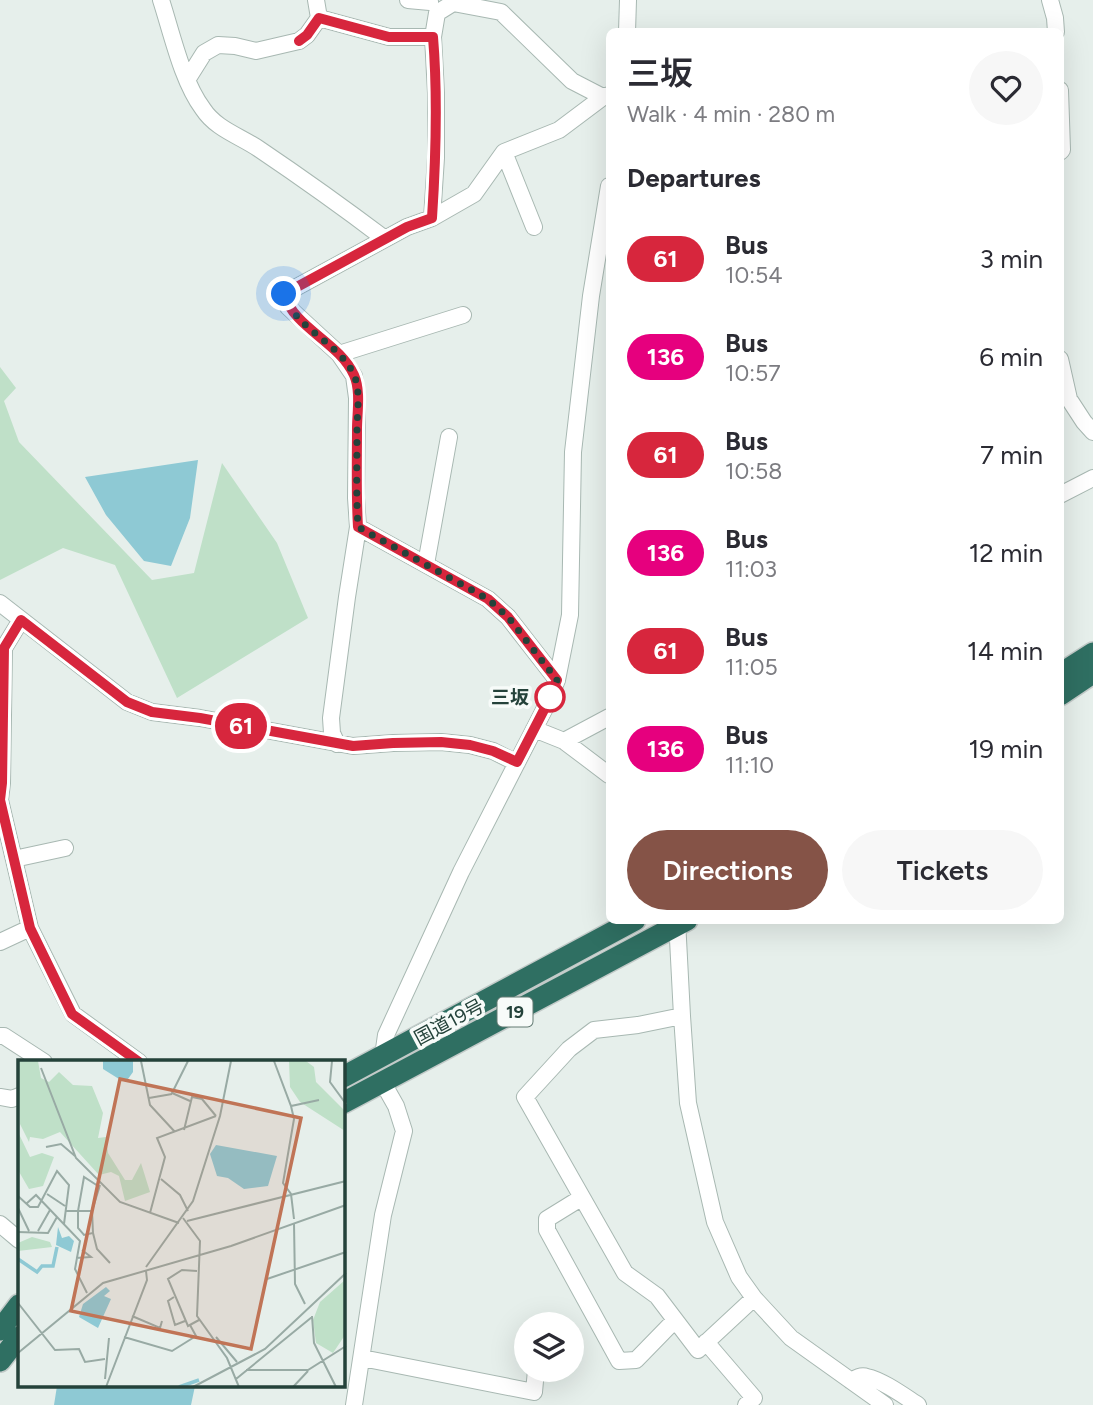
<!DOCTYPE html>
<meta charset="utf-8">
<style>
:root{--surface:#fff;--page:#f7f7f7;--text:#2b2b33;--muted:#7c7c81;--accent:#855347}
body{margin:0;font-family:Figtree,"Noto Sans JP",sans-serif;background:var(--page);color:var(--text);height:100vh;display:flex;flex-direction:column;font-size:26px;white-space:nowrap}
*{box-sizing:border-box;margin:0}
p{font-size:23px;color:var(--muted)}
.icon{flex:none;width:38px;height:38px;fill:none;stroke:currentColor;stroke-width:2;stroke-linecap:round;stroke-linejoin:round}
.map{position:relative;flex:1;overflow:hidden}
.panel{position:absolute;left:606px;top:28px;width:458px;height:896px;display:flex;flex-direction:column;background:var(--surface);border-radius:10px;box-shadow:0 7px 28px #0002}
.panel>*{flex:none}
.badge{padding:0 14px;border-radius:23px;font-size:24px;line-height:46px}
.tools{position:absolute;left:514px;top:1312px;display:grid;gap:14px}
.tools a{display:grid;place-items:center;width:70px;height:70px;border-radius:50%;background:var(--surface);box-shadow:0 7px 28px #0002;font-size:35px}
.you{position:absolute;width:35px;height:35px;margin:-18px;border:5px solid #fff;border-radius:50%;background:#1a73e8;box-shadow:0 0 0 10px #1a73e833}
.map>.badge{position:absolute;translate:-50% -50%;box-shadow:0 0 0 4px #fff}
h2{padding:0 21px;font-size:26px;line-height:63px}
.round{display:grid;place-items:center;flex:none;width:74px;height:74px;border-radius:37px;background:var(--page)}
.headline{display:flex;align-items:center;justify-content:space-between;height:119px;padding:0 21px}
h1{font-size:33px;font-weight:600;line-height:52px}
.cta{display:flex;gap:14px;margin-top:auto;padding:14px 21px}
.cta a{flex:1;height:80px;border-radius:42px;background:var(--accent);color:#fff;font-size:28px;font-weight:600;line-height:80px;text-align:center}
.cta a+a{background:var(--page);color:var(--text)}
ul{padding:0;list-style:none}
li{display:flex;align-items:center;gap:21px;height:98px;padding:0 21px}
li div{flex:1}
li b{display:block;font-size:26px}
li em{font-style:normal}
li .badge{min-width:77px;font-weight:700;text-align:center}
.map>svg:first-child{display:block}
.green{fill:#bfe0c8}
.water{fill:#8ec9d4}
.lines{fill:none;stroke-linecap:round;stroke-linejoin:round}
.minor-casing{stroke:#a8b8b2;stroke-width:18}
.highway-casing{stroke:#c2cac8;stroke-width:24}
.minor{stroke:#fff;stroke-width:16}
.highway{stroke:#2f6f62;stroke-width:21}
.line-casing{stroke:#fff;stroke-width:16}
.line{stroke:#d7263d;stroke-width:10}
.walk{stroke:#24423a;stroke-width:7;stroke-dasharray:0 12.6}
.stop-dot{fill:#fff;stroke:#d7263d;stroke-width:3.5}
.labels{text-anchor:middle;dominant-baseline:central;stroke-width:7;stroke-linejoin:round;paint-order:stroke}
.shield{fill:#f7fbf9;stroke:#637a73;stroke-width:2}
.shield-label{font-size:18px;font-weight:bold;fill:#24423a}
.stop-label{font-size:19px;font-weight:bold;fill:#24423a;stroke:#f7fbf9;text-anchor:end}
.street-label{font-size:19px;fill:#24423a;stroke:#f7fbf9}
.inset-river{fill:none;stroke:#8ec9d4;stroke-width:3.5}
.inset-road{fill:none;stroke:#98aaa4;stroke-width:2}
.view{fill:#c07456;fill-opacity:0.15;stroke:#c07456;stroke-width:3.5}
.inset-edge{fill:none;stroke:#24423a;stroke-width:3.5}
</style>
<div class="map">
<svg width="1093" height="1405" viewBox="0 0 1093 1405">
<rect width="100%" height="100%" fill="#e6efeb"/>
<path class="green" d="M0 367 16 388 4 401 19 442 152 580 194 573 222 463 277 543 308 618 177 698 115 565 63 548 0 580Z"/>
<path class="water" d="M198 460 190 518 171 566 144 561 106 515 85 477Z
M57 1386H195L191 1405H54Z"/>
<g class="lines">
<g class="minor-casing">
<path id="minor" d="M161 0C172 34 182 81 203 109 216 129 240 136 259 149 302 178 344 208 385 239
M316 0 319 18 389 37H433
M408 0 430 2
M1050 0 1055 18 1056 32
M627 32 628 0
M187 80 204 53 218 45 235 46 256 51 299 41 307 35 319 18
M1060 90 1062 150 1060 152
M504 152 534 227
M432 218 436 158V93L433 37 437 13 453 3 501 12 572 81 603 97 609 95
M339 354 463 315
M1060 359 1069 399 1084 422 1093 432
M1060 495 1093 478
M358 527 488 599 508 617 557 680
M426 564 449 437
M0 603 127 702 152 712 200 718 353 746 393 743 441 742 470 745 493 751 517 763
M534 729 564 741 609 775
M564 741 609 717
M337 744 332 733 331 718 347 597 358 527 356 498 357 398 354 376 339 354 288 307 284 294 407 227 432 218 474 194 504 152 559 130 603 97
M0 800 2 783 4 648 21 620
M14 859 65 848
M677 920 682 1016 688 1103 715 1222 739 1277 754 1298 791 1338 885 1405
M30 928 73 1014 139 1062
M0 942 30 928 0 800
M682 1016 638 1025 594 1030 569 1049 525 1097 625 1273 657 1296 698 1350 754 1298
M0 1036H4L44 1062
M383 1056 386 1035 461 872 546 706 557 680 570 615 573 452 591 296 609 186
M0 1097 12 1099 19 1096
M581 1198 547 1219V1230L619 1361 636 1360 675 1320
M0 1224 19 1240
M706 1342 754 1398 746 1405
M362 1358 534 1392 536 1370
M851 1381C856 1378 861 1375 867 1377 882 1380 904 1396 918 1405
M354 1405 383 1215 404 1131 396 1106 383 1083"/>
</g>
<g class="highway-casing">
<path id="highway" d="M1060 674 1093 653
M1060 695 1093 673
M343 1077 635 920
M343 1103 687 920
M0 1330 19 1305
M0 1361 19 1337"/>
</g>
<use href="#minor" class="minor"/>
<use href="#highway" class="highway"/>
</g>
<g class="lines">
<g class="line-casing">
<path id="line" d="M139 1062 72 1014 30 928 0 800 2 783 4 648 21 620 127 702 152 712 200 718 353 746 393 743 441 742 470 745 493 751 517 762 546 706 557 680 508 617 488 599 358 527C356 495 357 462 357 429 357 413 361 391 354 375 339 342 294 328 284 294L407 227 432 218C436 157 438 97 433 37H389L319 18 307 35 299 41"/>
</g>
<use href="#line" class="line"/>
<path class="walk" d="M284 294C294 328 339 342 354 375 361 391 357 413 357 429 357 462 356 495 358 527L488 599 508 617 557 680 550 697"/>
</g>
<circle class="stop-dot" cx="550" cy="697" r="14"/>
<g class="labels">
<rect class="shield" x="497.5" y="997.5" width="35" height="29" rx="5"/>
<g class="shield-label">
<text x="515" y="1012">19</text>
</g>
<g class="stop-label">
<text x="529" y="697">三坂</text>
</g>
<g class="street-label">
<text transform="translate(449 1022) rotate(-28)">国道19号</text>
</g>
</g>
<g transform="translate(18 1060)">
<rect width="327" height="327" fill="#e6efeb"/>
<path d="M0 1H20L23 18 31 22 41 12 55 25 74 26 85 53 80 78 88 77 90 93 107 120H114L123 103 132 132 107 141 101 116 93 112 81 115 42 72 25 79 12 77 11 82 2 64ZM271 1H288L296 7 298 22 327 51V71L282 42 272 27ZM0 72 12 97 24 93 36 97 25 126 11 129 0 110ZM14 177 32 182 34 187 0 191V183ZM327 220V275L315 293 298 283 295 260 302 242Z" fill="#bfe0c8"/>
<path d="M85 1H115V12L110 19H101L85 9ZM198 85 259 96 250 126 226 129 210 118 199 116 192 94ZM40 167 44 178 51 176 56 181 53 192 38 185ZM88 227 92 231 86 236 93 239 80 268 61 257 65 244Z" fill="#8ec9d4"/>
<path class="inset-river" d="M0 199 19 212 24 206H35L39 187M161 327 181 320"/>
<path class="inset-road" d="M123 1 132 45 157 72M170 1 154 33 172 41M256 1 273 46 301 40M314 1 312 22 328 44M23 8 58 98 102 142 161 163M131 38 154 34M273 46 276 59 265 123 273 134 276 159M166 70 174 37 184 39 198 56M28 87 43 84 57 96M143 119 162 135 170 151M29 134 47 146M0 136 12 147H20L39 111 51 125 46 164M8 144 18 135 62 181 57 209 69 233M0 148 11 171M47 151H74L82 125M74 151 75 173 66 175 60 168V151L66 117 80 126M132 153 147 97 139 78 198 56M165 158 182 181 179 256 209 298 221 327M169 161 328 121M276 163 277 224 287 244M20 171 32 150M0 172 30 173 39 157M75 173 79 189 92 203M58 198 73 197 64 190M128 207 175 141 202 56 213 1M179 211 164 210 150 219 170 266 181 260M249 219 328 192M156 237 150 241 157 265 167 261M0 243 37 290 61 289 67 302 87 299M114 256 142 268 144 261M294 256 296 283 318 327M106 277 154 291 178 276 172 265M198 277 219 302M0 293 85 223 213 186 328 145M228 310H290L328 286M87 319 91 278M218 319 294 257M88 327 129 220 128 211M175 327 247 289 328 213M275 327 290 311"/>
<path class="view" d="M102 19 283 58 233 289 53 251Z"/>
<rect width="327" height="327" class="inset-edge"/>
</g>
</svg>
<div class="tools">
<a><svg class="icon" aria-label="layers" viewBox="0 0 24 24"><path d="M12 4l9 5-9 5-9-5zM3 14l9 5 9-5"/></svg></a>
</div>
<div class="you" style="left:284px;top:294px"></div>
<b class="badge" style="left:241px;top:726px;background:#d7263d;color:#fff">61</b>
<section class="panel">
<div class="headline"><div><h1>三坂</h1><p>Walk · 4 min · 280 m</p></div><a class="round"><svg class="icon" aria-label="heart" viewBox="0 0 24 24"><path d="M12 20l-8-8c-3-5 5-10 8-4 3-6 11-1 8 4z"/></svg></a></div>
<h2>Departures</h2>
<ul>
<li><span class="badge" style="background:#d7263d;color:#fff">61</span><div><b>Bus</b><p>10:54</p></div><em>3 min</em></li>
<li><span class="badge" style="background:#e6007e;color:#fff">136</span><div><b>Bus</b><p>10:57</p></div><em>6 min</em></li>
<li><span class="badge" style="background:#d7263d;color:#fff">61</span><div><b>Bus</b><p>10:58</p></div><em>7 min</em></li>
<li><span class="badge" style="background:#e6007e;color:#fff">136</span><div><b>Bus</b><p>11:03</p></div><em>12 min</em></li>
<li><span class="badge" style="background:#d7263d;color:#fff">61</span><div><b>Bus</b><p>11:05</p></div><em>14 min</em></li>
<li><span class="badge" style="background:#e6007e;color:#fff">136</span><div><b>Bus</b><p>11:10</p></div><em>19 min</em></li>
</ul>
<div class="cta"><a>Directions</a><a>Tickets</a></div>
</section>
</div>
